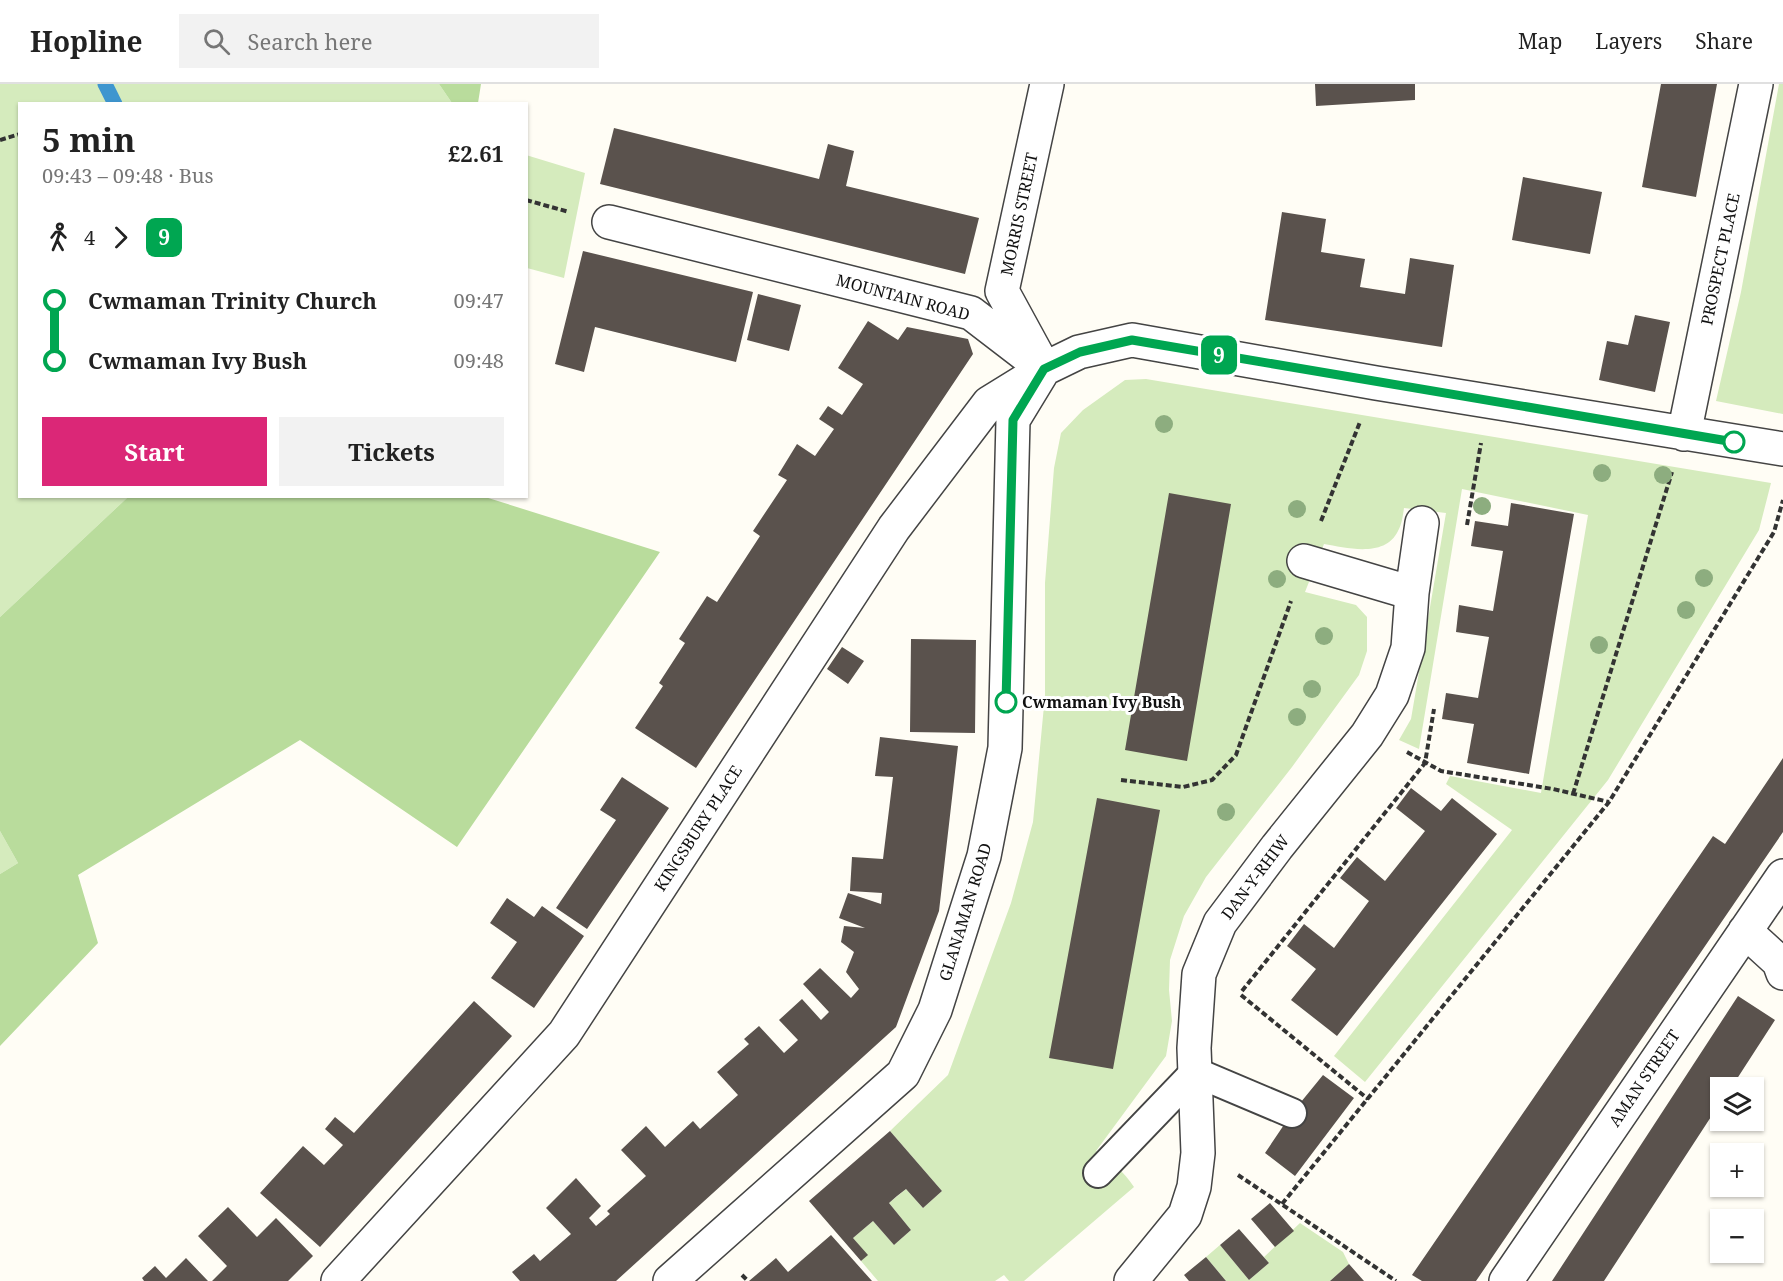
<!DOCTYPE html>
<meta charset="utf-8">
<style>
:root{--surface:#fff;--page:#f2f2f2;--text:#222;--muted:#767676;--line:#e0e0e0;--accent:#db2777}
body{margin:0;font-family:"Noto Serif",serif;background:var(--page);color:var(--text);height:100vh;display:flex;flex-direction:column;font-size:22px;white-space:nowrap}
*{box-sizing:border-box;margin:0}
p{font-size:20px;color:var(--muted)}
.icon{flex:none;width:33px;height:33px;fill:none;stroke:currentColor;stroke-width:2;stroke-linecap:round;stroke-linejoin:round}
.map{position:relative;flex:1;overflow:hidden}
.sheet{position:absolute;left:18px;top:18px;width:510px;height:396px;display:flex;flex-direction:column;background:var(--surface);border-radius:0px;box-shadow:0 2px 4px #0004}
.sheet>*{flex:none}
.badge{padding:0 12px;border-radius:9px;font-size:21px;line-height:39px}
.fabs{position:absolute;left:1710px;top:993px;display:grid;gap:12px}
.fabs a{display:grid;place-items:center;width:54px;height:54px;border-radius:0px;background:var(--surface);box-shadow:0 2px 4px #0004;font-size:30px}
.map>.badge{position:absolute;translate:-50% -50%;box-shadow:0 0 0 3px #fff}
.legs{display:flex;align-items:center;gap:9px;height:66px;padding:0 24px;font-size:20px}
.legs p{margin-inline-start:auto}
.summary{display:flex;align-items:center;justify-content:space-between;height:102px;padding:0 24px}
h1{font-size:33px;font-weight:700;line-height:45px}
.cta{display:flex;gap:12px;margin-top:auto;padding:12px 24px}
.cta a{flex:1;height:69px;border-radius:0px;background:var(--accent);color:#fff;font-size:24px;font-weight:700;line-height:69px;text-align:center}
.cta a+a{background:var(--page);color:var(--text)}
ul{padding:0 24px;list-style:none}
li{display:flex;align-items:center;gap:21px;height:60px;font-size:22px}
li i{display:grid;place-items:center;width:9px;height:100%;margin:0 8px;background:currentColor}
li i::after{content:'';width:15px;height:15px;margin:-8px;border:4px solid;border-radius:50%;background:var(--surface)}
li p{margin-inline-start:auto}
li:first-child i{background:linear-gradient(#0000 50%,currentColor 0)}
li:last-child i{background:linear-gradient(currentColor 50%,#0000 0)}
header{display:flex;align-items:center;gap:36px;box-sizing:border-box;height:84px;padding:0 30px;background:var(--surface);border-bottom:2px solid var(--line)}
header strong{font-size:28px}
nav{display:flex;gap:33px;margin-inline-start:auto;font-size:21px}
.search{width:420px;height:54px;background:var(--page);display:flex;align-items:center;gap:15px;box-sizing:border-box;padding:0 21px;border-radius:0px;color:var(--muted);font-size:22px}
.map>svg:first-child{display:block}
.green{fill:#d5ebbd}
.forest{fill:#b9dc9c}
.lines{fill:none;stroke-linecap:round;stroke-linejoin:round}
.stream{stroke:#3f96cf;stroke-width:15}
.building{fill:#5a524d}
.service-casing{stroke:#444;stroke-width:32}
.minor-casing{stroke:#444;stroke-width:36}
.path{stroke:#333;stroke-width:4;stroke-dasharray:6 3;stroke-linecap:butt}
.service{stroke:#fff;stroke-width:28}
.minor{stroke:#fff;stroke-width:33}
.tree{fill:#8dad7f}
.line-1-casing{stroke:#fff;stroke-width:14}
.line-1{stroke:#00a651;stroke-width:9}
.stop-1-dot{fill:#fff;stroke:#00a651;stroke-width:3}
.labels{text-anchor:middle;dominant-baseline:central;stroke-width:6;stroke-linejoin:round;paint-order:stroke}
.street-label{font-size:16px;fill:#111;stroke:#fff}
.stop-label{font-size:16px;font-weight:bold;fill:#111;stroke:#fff;text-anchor:start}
</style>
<header>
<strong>Hopline</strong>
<div class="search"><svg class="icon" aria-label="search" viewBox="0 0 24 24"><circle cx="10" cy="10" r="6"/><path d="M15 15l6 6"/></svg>Search here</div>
<nav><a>Map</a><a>Layers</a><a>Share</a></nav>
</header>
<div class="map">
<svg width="1783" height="1197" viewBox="0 0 1783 1197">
<rect width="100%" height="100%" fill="#fffdf5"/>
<path class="green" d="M0 0H439L452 19 20 20V412L128 413 0 533Z
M1779 0H1783V330L1716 317 1741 208Z
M526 71 585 89 564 194 527 184Z
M1146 295 1771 399 1759 446 1608 696 1365 998 1334 972 1512 746 1446 700 1450 692 1541 709 1588 431 1462 405 1419 665 1399 656 1411 635 1446 429 1404 424C1403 431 1402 440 1398 447 1385 474 1347 464 1324 460L1305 508 1356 521 1367 533V567L1359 591 1292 683 1206 793 1184 832 1170 876 1169 906 1172 937 1166 972 1096 1067C1111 1076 1124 1088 1134 1103L1024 1197H1009L1004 1191 995 1197H878L861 1177 867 1171 853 1154 873 1137 894 1161 911 1146 889 1119 906 1105 923 1124 942 1107 890 1047 948 991 1011 819 1033 738 1045 611V499L1054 384 1061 349 1083 326 1125 296Z
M0 747 18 779 0 790Z
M1300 1139 1343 1168 1349 1180 1330 1197H1226L1206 1173 1220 1161 1249 1196 1269 1179 1264 1173Z"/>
<path class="forest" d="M439 0H481L478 19H452Z
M128 413H485L660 468 457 763 300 656 78 791 98 859 0 962V790L18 779 0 747V533Z"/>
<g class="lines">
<path class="stream" d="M105 0 115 20"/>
</g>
<path class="building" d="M1315 0H1415V16L1316 22Z
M1661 0H1717L1696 113 1642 103Z
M614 44 819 95 828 60 854 67 846 102 979 134 965 190 600 100Z
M1523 93 1602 108 1590 170 1512 156Z
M1282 128 1326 135 1321 168 1365 175 1360 203 1405 210 1410 174 1454 181 1442 263 1265 236Z
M583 167 753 208 736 278 595 243 584 288 555 280Z
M758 210 801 221 789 267 747 256Z
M1635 231 1670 238 1655 308 1599 296 1607 257 1628 261Z
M868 237 898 256 907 243 968 255 973 270 696 684 635 644 663 602 659 599 685 559 679 555 707 512 717 518 760 452 753 447 787 396 778 391 797 360 815 372 834 345 819 335 828 322 842 331 863 300 838 284Z
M1169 409 1231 420 1187 677 1125 666Z
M1511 419 1574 430 1529 690 1467 679 1474 640 1442 635 1446 609 1478 614 1489 553 1456 548 1459 521 1493 527 1503 467 1471 462 1475 437 1508 442Z
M911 555 976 556 975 649 910 648Z
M842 563 864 577 848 600 827 585Z
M880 653 958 662 939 827 896 943 616 1197H520L512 1188 534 1170 540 1177 571 1150 546 1124 576 1094 601 1122 589 1134 596 1142 610 1130 607 1127 646 1092 621 1066 646 1042 665 1063 693 1037 700 1045 738 1011 717 988 749 960 744 955 759 942 784 969 798 956 779 936 802 915 821 936 829 928 803 900 820 884 851 914 859 905 846 888 854 868 841 858 844 842 865 844 839 834 848 809 881 820 882 809 850 807 852 773 883 775 893 693 875 692Z
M1783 674V748L1476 1197H1422L1412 1191 1713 752 1725 760Z
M622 693 669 724 587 845 556 824 616 736 600 726Z
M1411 704 1441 727 1452 714 1497 750 1337 952 1291 916 1316 885 1287 862 1304 840 1334 864 1369 817 1340 794 1357 773 1385 797 1425 747 1396 724Z
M1097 714 1160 726 1113 985 1049 974Z
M507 814 534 833 542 822 584 852 534 924 491 894 517 858 490 839Z
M1738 912 1775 936 1731 1004H1720V1019L1604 1197H1552Z
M474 917 512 952 320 1163 260 1109 303 1062 324 1081 343 1061 325 1045 335 1033 354 1049Z
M1323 991 1354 1014 1295 1092 1265 1069 1292 1029Z
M890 1047 942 1107 923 1124 906 1105 897 1112 889 1119 911 1146 894 1161 873 1137 853 1154 868 1171 861 1177 809 1117Z
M1270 1119 1294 1147 1275 1163 1251 1135Z
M228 1123 257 1153 276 1134 313 1172 288 1197H212L227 1182 198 1152Z
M1239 1145 1269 1179 1249 1196 1220 1161Z
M831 1151 872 1197H749L776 1174 788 1188Z
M1206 1173 1226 1197H1189L1184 1191Z
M186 1174 208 1197H144L142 1194 155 1182 166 1194Z
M1349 1180 1364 1197H1330Z"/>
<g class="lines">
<g class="service-casing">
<path id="service" d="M1098 1089 1195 988 1292 1029"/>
</g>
<g class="minor-casing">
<path id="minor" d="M609 138 971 229 1044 285
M1038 273 1002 207 1047 0
M1684 350 1756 0
M1412 509 1422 439
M1745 847 1779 878 1783 889
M338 1197 564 950 894 444 989 319 1044 285 1079 268 1132 256 1376 299 1783 365
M670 1197 903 990 935 926 984 772 1005 664 1013 336 1041 290
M1131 1197 1185 1131 1194 1103 1198 1069 1194 964 1199 890 1220 839 1277 763 1367 651 1392 611 1408 564 1412 509 1304 477
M1506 1197 1783 792"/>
</g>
<path class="path" d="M0 56 20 50
M526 116 569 128
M1321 437 1360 338
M1467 441 1481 359
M1407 668 1441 687 1553 705 1609 718
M1121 696 1183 703 1212 696 1236 671 1291 517
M1573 710 1672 388
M1242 907 1425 679 1434 625
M1241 911 1368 1015
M1238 1091 1396 1197
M1282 1120 1609 718 1774 448 1783 416
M742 1191 748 1197"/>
<use href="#service" class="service"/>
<use href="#minor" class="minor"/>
</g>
<g class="tree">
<circle cx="1164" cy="340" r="9"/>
<circle cx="1602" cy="389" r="9"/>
<circle cx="1663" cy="391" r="9"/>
<circle cx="1482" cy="422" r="9"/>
<circle cx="1297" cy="425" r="9"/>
<circle cx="1704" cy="494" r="9"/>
<circle cx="1277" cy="495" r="9"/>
<circle cx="1686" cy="526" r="9"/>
<circle cx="1324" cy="552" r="9"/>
<circle cx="1599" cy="561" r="9"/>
<circle cx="1312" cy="605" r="9"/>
<circle cx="1297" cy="633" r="9"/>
<circle cx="1226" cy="728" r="9"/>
</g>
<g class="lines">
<g class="line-1-casing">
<path id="line-1" d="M1006 618 1013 336 1044 285 1080 268 1132 256 1734 358"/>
</g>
<use href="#line-1" class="line-1"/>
</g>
<g class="stop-1-dot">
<circle cx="1734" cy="358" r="10"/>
<circle cx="1006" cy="618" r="10"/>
</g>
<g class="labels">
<g class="street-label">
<text transform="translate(1019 130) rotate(-78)">MORRIS STREET</text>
<text transform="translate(1720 175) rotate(-78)">PROSPECT PLACE</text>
<text transform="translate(903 213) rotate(15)">MOUNTAIN ROAD</text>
<text transform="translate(698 744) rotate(-57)">KINGSBURY PLACE</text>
<text transform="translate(1255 793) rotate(-53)">DAN-Y-RHIW</text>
<text transform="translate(965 828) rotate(-73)">GLANAMAN ROAD</text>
<text transform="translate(1644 994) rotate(-56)">AMAN STREET</text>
</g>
<g class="stop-label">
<text x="1022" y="618">Cwmaman Ivy Bush</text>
</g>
</g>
</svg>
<div class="fabs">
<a><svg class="icon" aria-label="layers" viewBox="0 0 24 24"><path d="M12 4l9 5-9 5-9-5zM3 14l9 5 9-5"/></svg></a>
<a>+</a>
<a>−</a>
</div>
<b class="badge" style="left:1219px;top:271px;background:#00a651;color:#fff">9</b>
<section class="sheet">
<div class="summary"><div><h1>5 min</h1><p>09:43 – 09:48 · Bus</p></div><b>£2.61</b></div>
<div class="legs"><svg class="icon" aria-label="walk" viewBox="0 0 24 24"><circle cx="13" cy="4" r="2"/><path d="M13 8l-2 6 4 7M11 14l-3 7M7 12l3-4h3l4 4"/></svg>4<svg class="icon" aria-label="forward" viewBox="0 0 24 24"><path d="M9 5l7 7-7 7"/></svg><b class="badge" style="background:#00a651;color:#fff">9</b></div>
<ul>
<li><i style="color:#00a651"></i><b>Cwmaman Trinity Church</b><p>09:47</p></li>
<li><i style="color:#00a651"></i><b>Cwmaman Ivy Bush</b><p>09:48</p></li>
</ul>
<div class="cta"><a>Start</a><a>Tickets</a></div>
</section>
</div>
